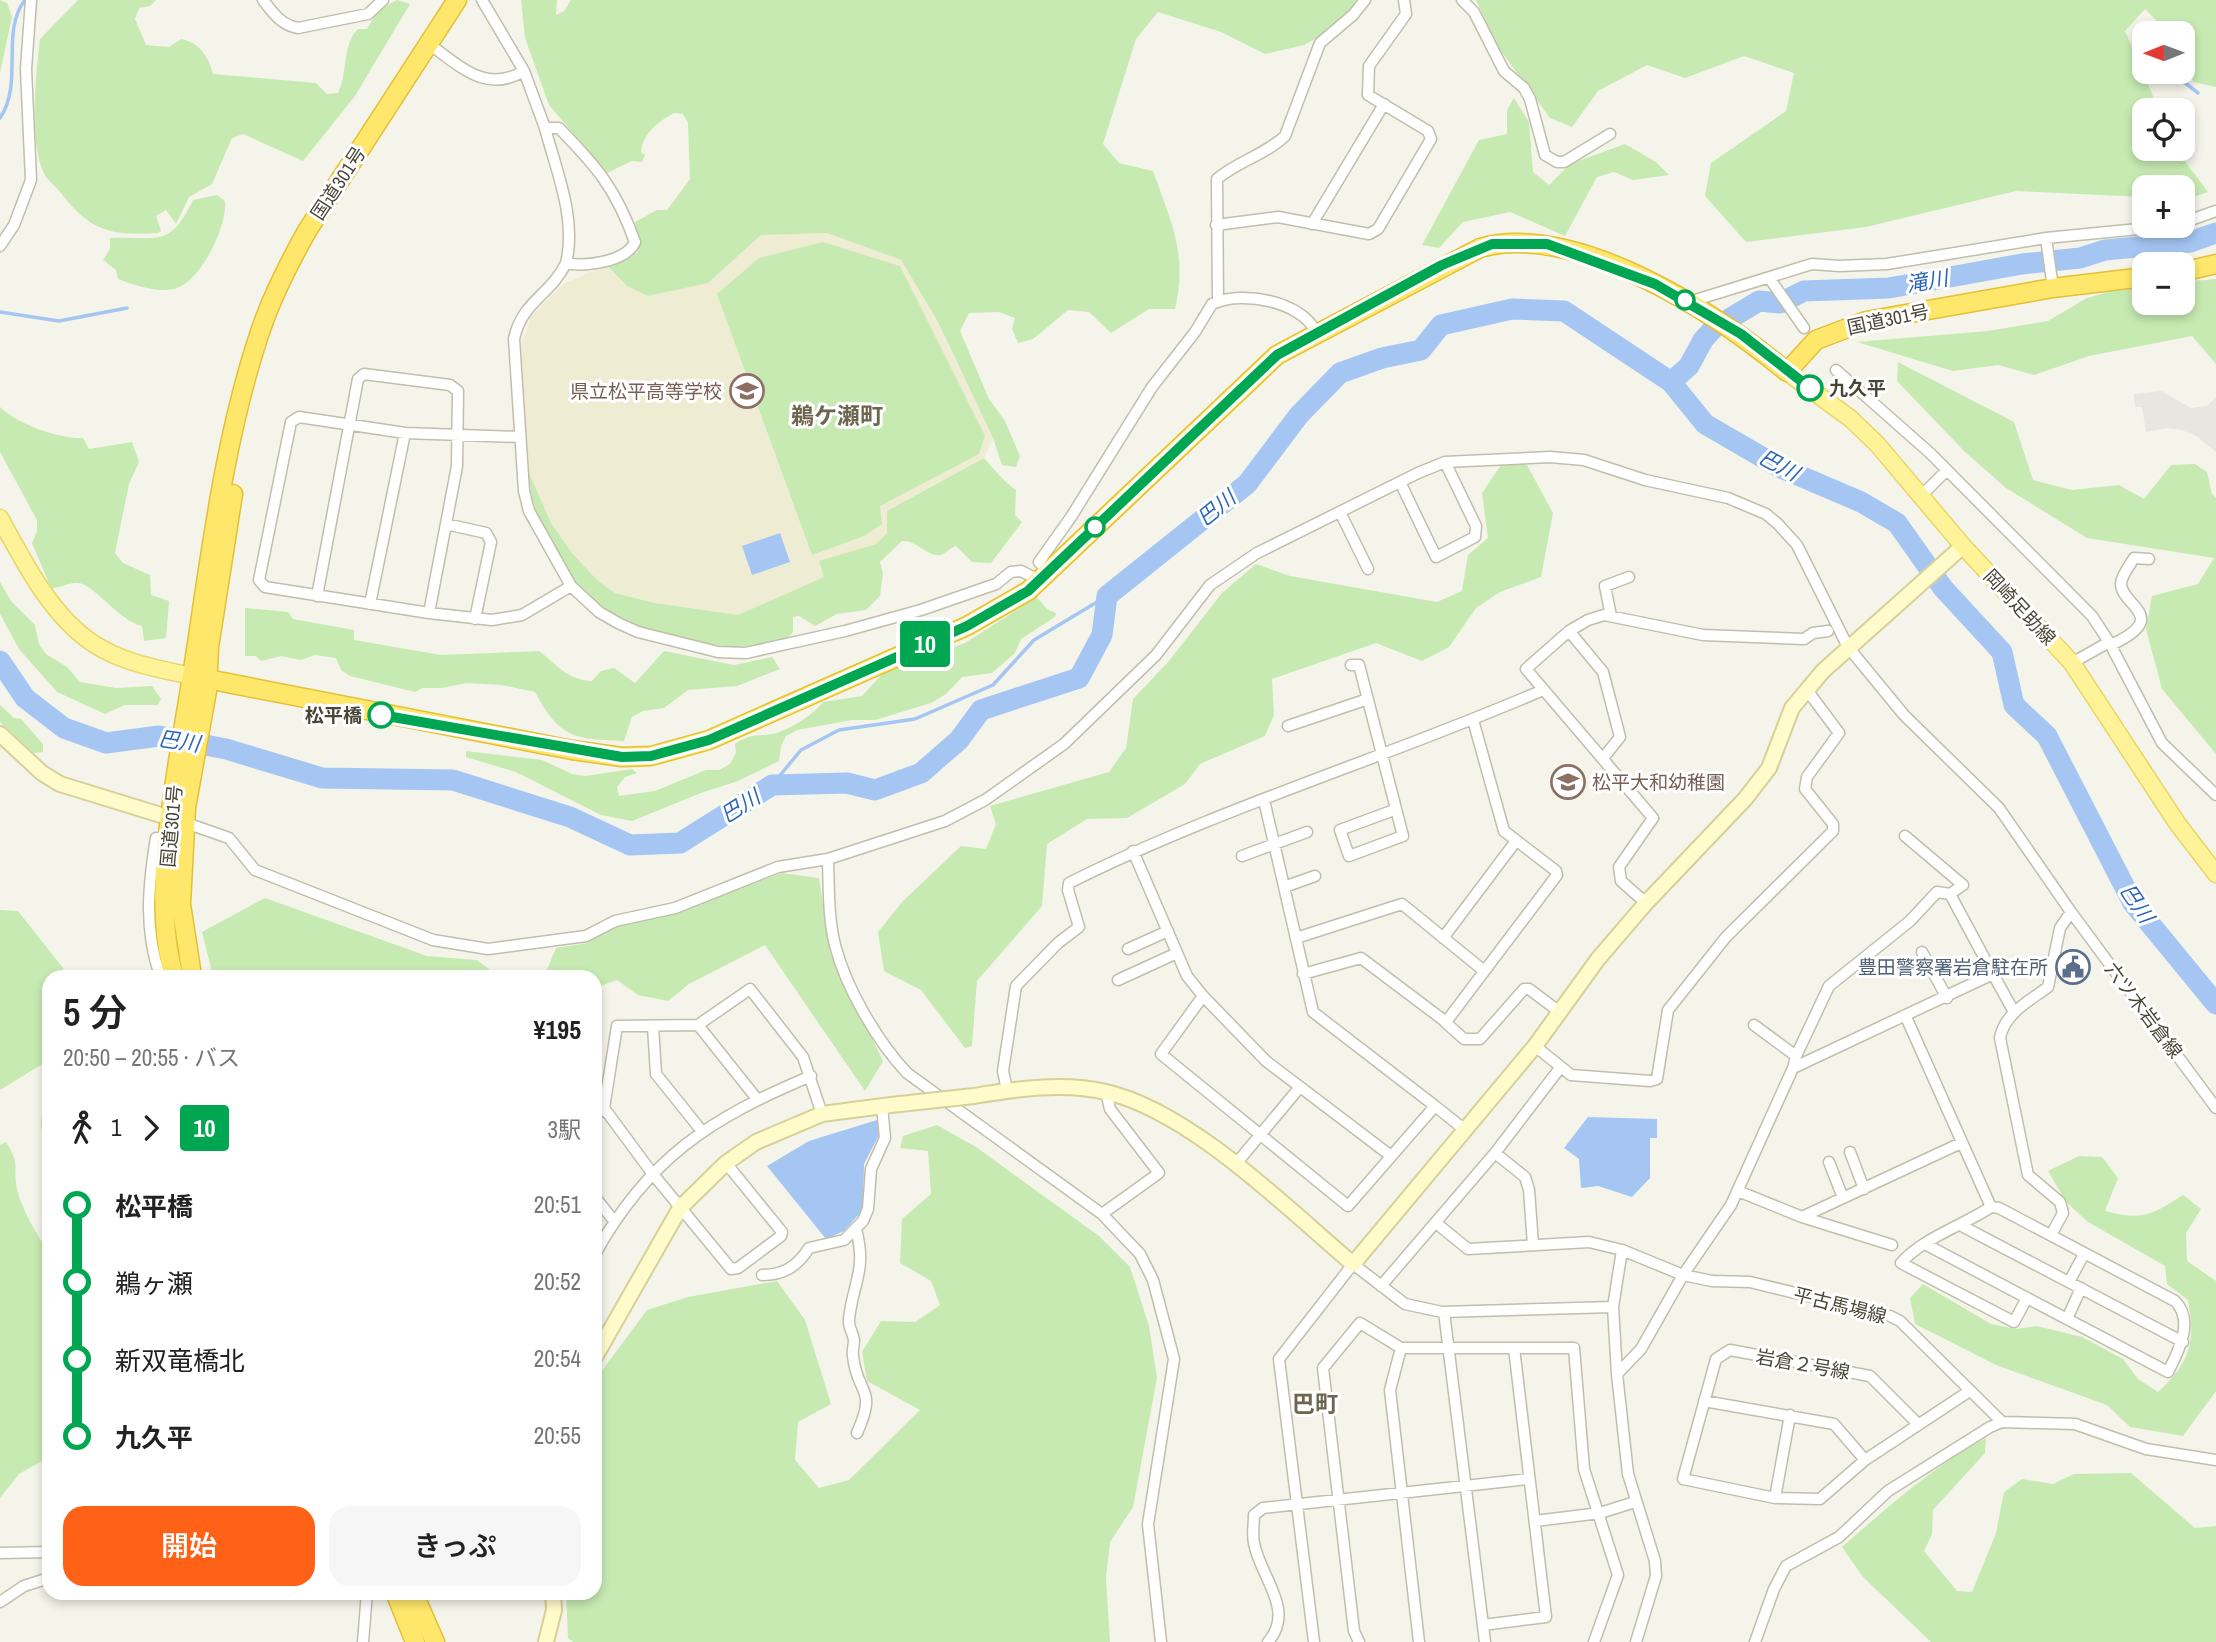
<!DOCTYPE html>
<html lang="ja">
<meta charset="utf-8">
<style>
:root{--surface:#fff;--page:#f6f6f6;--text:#222;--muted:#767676;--accent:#ff6117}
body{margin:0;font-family:"Archivo Narrow","Noto Sans JP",sans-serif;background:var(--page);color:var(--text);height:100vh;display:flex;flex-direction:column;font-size:26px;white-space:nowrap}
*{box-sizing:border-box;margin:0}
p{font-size:23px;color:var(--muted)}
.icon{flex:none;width:38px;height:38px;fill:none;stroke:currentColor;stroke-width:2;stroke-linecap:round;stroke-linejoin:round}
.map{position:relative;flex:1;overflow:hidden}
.details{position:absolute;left:42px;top:970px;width:560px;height:630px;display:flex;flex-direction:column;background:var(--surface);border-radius:21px;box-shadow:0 4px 10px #0003}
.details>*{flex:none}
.badge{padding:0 14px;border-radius:5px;font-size:24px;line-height:46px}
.needle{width:46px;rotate:269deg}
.fabs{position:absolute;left:2132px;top:21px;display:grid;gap:14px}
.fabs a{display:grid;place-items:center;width:63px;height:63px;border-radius:14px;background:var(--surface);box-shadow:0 4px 10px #0003;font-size:35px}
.map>.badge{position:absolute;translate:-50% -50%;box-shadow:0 0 0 4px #fff}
.legs{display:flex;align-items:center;gap:10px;height:77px;padding:0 21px;font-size:23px}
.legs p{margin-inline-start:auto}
.head{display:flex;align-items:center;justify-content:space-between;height:119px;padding:0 21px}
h1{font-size:38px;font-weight:600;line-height:52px}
.cta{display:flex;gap:14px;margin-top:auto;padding:14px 21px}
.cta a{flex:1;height:80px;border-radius:21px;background:var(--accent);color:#fff;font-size:28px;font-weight:600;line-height:80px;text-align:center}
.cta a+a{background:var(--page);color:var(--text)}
ul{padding:0 21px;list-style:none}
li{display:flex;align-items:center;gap:24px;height:77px;font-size:26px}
li i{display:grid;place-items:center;width:10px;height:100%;margin:0 9px;background:currentColor}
li i::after{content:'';width:18px;height:18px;margin:-9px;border:5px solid;border-radius:50%;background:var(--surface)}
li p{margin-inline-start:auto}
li:first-child i{background:linear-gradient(#0000 50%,currentColor 0)}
li:last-child i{background:linear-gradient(currentColor 50%,#0000 0)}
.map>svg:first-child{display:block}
.education{fill:#efecd4}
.green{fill:#c7eab2}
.parking{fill:#e7e6e1}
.water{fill:#a5c6f3}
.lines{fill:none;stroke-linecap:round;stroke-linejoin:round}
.stream{stroke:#a5c6f3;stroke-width:3.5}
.river{stroke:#a5c6f3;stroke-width:21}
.street-casing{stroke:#c1beac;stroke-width:13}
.secondary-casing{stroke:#d6d099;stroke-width:18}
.primary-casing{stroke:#e7d666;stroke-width:19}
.highway-casing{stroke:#e2c037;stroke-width:21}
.street{stroke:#fff;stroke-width:10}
.secondary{stroke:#fffbca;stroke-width:14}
.primary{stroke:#fff399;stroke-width:16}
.highway{stroke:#ffe76b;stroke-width:18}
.secondary-bridge-casing{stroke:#d6d099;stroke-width:18;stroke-linecap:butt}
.secondary-bridge{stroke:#fffbca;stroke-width:14}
.line-1-casing{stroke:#fff;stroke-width:16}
.line-1{stroke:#00a651;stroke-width:10}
.stop-1-dot{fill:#fff;stroke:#00a651;stroke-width:3.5}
.labels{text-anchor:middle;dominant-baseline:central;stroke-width:6;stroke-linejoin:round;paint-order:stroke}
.street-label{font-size:19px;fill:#4a4637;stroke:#fff}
.stop-label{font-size:19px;font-weight:bold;fill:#4a4637;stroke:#fff;text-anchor:start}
.education-label{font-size:19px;fill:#785e54;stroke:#fff;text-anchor:end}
.service-label{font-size:19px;fill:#4e5e75;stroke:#fff;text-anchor:end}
.water-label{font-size:21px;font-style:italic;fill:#2c66ba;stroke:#fff}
.quarter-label{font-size:23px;font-weight:bold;fill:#6d664e;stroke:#fff}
</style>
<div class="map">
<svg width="2216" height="1642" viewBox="0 0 2216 1642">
<rect width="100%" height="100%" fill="#f5f4ea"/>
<path class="education" d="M827 233 901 260 938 322 993 438 984 458 887 511V533L876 544 820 561 825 577 738 615 655 603 615 593 598 581 572 553 551 523 529 473 521 344 532 315 563 284 607 265 627 286 648 296 708 283 761 235Z"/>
<path class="green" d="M0 0 7 3 12 17 0 73Z
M78 0H156L150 6 139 8 135 19 146 45 169 47 181 39C199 42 209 57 213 74L316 83 327 94 338 93C348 73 342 44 358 29H367L377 11 397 0 410 4 355 96 303 161 243 134 232 138 212 184 189 197 176 224 166 210 156 216 161 231 158 233C110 236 90 231 61 193 56 187 50 182 46 177 28 148 36 72 40 39Z
M521 0H557L556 15 564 11 571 0H1356L1340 25 1304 45 1265 54 1221 32 1158 12 1136 39 1103 144 1119 163 1153 171C1171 222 1188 254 1175 309H1149L1111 333 1089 312 1068 310 1033 339 1018 343 1012 329 1015 318 999 312 969 313 960 331 989 399 1005 421 1020 456 1016 467 1002 465 993 438 938 322 901 260 827 233 761 235 708 283 648 296 627 286 607 265 637 253 640 245 635 222 657 210H667L690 179 688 123 683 114 674 113C659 121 642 134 641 152L645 155 642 162 632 161 607 173 549 105 525 38Z
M1476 0H2216V87L2194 82 2182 70V33H2169L2145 9 2125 31 2159 110H2144V149H2176L2208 192 2184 200 2182 187H2144V197L2016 191 1866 227 1746 242 1705 196 1711 163 1786 111 1794 73 1744 56 1685 78 1647 65 1598 91 1572 127 1550 118 1498 47Z
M1514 98 1529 122 1533 172 1549 185 1570 164 1625 144 1656 162 1669 175 1633 180 1614 172 1597 177 1565 236 1510 212 1463 222 1439 248 1422 245 1479 140 1507 134V110Z
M217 195 225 201C228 225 202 279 177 288 160 294 134 285 118 279L116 270 103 260 110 249V238C159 236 169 249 193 200Z
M823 242 900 266 985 436 979 454 880 506 882 524 864 536 812 555 717 294 759 258Z
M2216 279V364L2192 336 2089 356 2034 375 1998 365 1953 371 1857 342 1988 331 2048 321 2087 298 2119 289 2144 286V303H2182V282Z
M1898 362 2014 422 2033 480 2072 490 2119 485 2144 499 2171 465 2195 464 2207 472 2212 494 2216 498V754L2162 689 2146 629 2152 596 2198 584 2214 558 2087 538 2006 488 1965 452 1897 381Z
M0 407C17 424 59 439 83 438L89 449 132 442 139 462 129 484 115 553 123 563 150 575 151 595 169 601 166 638 144 641 142 626C119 621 94 584 78 583 69 582 61 588 51 588L32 543 37 531V520L0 452Z
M984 458C994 469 1003 481 1016 490L1015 515 1022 522 991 563 972 562 956 546C950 548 946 553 941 555 927 557 917 540 902 541L880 562 883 573 880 596 866 610 837 614 815 626 799 616 793 617V632L788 637C749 652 718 647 679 637 659 632 636 628 618 618 569 593 531 526 529 473L551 523 572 553 598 581 615 593 655 603 738 615 824 577 819 561 876 544 887 533V511Z
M1501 465H1527L1553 513 1541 577 1500 592 1476 608 1449 647 1422 661 1376 643 1272 679 1274 715 1265 736 1200 764 1185 784 1127 818 1087 819 1047 844 1042 906 977 981 972 1046 965 1048 921 990 884 971 878 932 902 902 961 846 986 849 996 824 990 806 1109 772 1126 748 1133 699 1169 661 1222 593 1256 564 1290 576 1437 602 1462 591 1468 555 1488 538 1482 493Z
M0 582 11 601 35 625 39 644 46 654 67 667 80 682 116 688 152 686 161 699 158 705H125L105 714 57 692 19 649 0 614Z
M1037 597 1047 609 1056 613 1055 617 1021 639 1015 653 992 673 962 677 946 694 931 703 875 720H852L797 730 786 736 781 746 779 761 738 781 701 793 632 821 601 815 516 772 466 757V751L542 760 572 774 585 776 632 769 637 773 625 777 617 787 619 796 655 791 706 770H719L730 764 736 753 735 744C755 731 757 738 777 733 792 728 814 714 823 702L862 696 886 670 965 643Z
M245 608 288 612 293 619 354 630V640L441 655 539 651C558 665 567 680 592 681L601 671 614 668 635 683 664 651 734 665 772 657 780 669 737 686 688 690 664 708 643 711 632 717 624 741C575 739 560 739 535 692L502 685 466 683 442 688H422L415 692 350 676 341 670 336 658 315 655 301 660 281 656 261 661 256 656H245Z
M0 705 14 718 21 719 43 744V752L34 753 0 722Z
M782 873 819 878 831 954 883 1061 865 1091 765 945 689 984 668 1001 638 995 617 980 595 988V976H522L546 972 556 948 587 943 613 926 678 912Z
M265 898 427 956 477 960 498 976H213L202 932Z
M0 910 18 911 63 968 64 976H49V1060L0 1090Z
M49 1100V1184L41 1124 43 1103Z
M937 1125 976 1147 1099 1236 1130 1267 1149 1326 1157 1378 1133 1507 1110 1542 1106 1578 1110 1642H573L568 1638 566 1593 595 1592V1380L647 1310 688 1297 777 1281 805 1320 831 1404 798 1422 795 1460 819 1488 849 1480 920 1410 867 1381 862 1352 881 1321 915 1322 940 1305 931 1281 900 1263 902 1219 931 1194 928 1151 900 1148 903 1136Z
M6 1142C22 1168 12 1165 17 1189 22 1211 37 1234 49 1253V1457L19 1474 0 1498V1145Z
M2079 1156 2102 1157 2118 1178 2105 1211C2142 1221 2152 1215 2183 1195L2201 1209 2186 1233 2187 1261 2216 1281V1391L2183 1436 2130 1427 2107 1405 1996 1365 1915 1324 1910 1298 1923 1284 1991 1324 2016 1329 2037 1326 2082 1337 2123 1359 2138 1379 2158 1392C2190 1363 2196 1342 2188 1300L2167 1284 2165 1266 2088 1222 2066 1202 2048 1171Z
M1986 1438 1985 1453 1933 1510 1932 1534 1924 1551 1957 1591 1972 1592 1996 1533 2004 1492 2022 1479 2053 1484 2074 1474 2131 1473 2195 1528 2216 1526V1642H1931L1863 1577 1842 1547C1887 1508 1933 1466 1986 1438Z"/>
<path class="parking" d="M2161 391 2191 408 2207 406 2216 397V452L2198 437 2182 430 2167 428 2146 432 2142 407H2135L2134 394Z"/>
<path class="water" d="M780 533 790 562 752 575 742 546Z
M1588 1117 1657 1119V1138H1650V1178L1632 1197 1598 1186 1581 1188 1579 1159 1564 1148Z
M877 1120 879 1135 864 1164 863 1210 844 1231 826 1239 767 1166 809 1141Z"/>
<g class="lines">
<path class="stream" d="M2142 31 2144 33
M2171 72 2198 93
M0 118C24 83 0 32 25 0
M0 312 59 321 127 308
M772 785 801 750 839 730 915 719 993 685 1034 640 1107 596"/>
<path class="river" d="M1671 382 1689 366 1703 340 1714 328 1759 301 1780 303 1804 291 1889 288 2022 264 2080 258 2105 250 2190 242 2216 233
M0 661 25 698 64 728 106 743 159 736 226 749 322 778 453 780 570 817 630 845 680 843 772 785 847 783 875 790 921 773 959 740 981 710 1079 678 1102 635 1107 596 1247 484 1299 415 1340 373 1382 358 1421 350 1441 325 1512 309 1564 311 1671 382 1705 424 1779 467 1861 502 1897 523 1943 588 2002 652 2014 705 2047 736 2133 903 2216 1004"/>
<g class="street-casing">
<path id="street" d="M263 0C273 13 281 25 298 28L368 14 383 0
M482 0 524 71 545 128H559C597 167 616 189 635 242 626 262 585 267 566 263 551 295 522 301 514 339L524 491 529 511 571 586 599 612 618 623 638 632 718 652 746 653 845 631 921 610 996 584 1011 572 1021 571 1039 580
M1462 0 1474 12 1504 71 1524 88 1530 99 1545 155 1557 162H1564L1610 134
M429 44C460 66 486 94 524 71
M545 128C556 170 577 219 566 263
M2182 223 2216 211
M1312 224 1384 104
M1216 225 1278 217 1369 234 1378 229 1431 139 1428 131 1368 95 1369 66 1406 14 1404 0
M2046 238 2053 288
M0 246 14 225 31 180 26 69 31 0
M1770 279 1804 328
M1218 302 1217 179C1238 161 1265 155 1285 136L1320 43 1353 15 1365 0
M1689 302 1812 264 1839 266 1887 264 2046 238 2169 226
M1836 370 1930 453 2092 616 2109 642 2162 743 2216 795
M520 437 405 433 299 417 291 422 259 580 265 587 429 613 492 620 522 615 571 586
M1400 482 1436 557 1475 537 1476 526 1445 462
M1921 496 1947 470
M1340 512 1368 569
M446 524 486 533 491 542 475 619
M1047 572 1039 562 1071 517 1152 387 1195 332 1212 304C1242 290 1301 301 1316 332
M317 596 358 379 364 374 450 385 458 391 457 466 429 613
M370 604 405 433
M1611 616 1605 586 1629 577
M1569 631 1588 620 1604 615 1703 635 1804 639 1813 633 1828 631
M2111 645C2173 616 2120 606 2121 583 2122 575 2130 565 2134 558L2149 559
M2072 663 2109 642
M1351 665H1359L1403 836 1349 856 1340 830 1394 810
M1288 726 1368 699
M1604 757 1620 737 1603 672 1569 631 1526 669 1653 818 1619 867 1621 881 1646 903
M186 823 229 838 255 870 433 940 488 949 586 936 615 921 675 908 778 867 828 859 945 821 985 800 1064 744 1156 655 1210 585 1257 553 1418 473 1445 462 1550 457 1584 460 1645 480 1728 498 1766 514 1778 524 1797 545 1848 647 1904 715 1999 808 2071 912 2216 1108
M1905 836 1963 885 1950 894 1993 974
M156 838C148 887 144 929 160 976
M1133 851 1187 976 1203 996 1266 1061 1391 1156
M1242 856 1307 832
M828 859C829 888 828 917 835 945 846 988 877 1041 907 1073L1102 1214 1140 1254 1153 1280 1174 1359 1148 1524 1161 1642
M1284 887 1315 876
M1296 938 1402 904 1483 970
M1443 938 1516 841
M1128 949 1168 931
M1922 952 1947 998
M1303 974 1361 958 1446 1022 1557 875 1556 871 1504 831 1473 720
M1118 980 1177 953
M1203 996 1161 1054 1348 1206 1435 1106 1313 1012 1264 800
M1906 1017 1991 1207
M1445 1022 1464 1039H1480L1524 989H1529L1561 1013
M698 1025 757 1099
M1754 1025 1796 1056
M653 1026 656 1074 701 1130
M1535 1046 1571 1075 1650 1081 1657 1079 1668 1010 1726 937 1833 831V824L1805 789 1807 777 1839 733 1807 690
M1793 1068 1796 1056 1829 986 1910 921 1937 892 1950 894
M1007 1090 1003 1071 1016 986 1058 943 1079 927 1068 890 1069 883C1221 807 1386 758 1543 690
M1435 1106 1465 1130
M604 1108 652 1173 731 1269 738 1268 781 1236 782 1232 726 1163
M595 1115 604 1108 617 1026 698 1025 750 989 803 1057 822 1114
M1850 1152 1864 1189
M1495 1153 1525 1177 1529 1190 1533 1245
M1829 1162 1843 1198
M1235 1165 1300 1087
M1738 1191 1802 1217 1961 1143
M595 1197 614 1221
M1991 1207 1999 1208 2175 1301C2195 1321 2178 1352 2168 1372L2027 1298 2014 1322 1901 1263C1923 1238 1962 1226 1991 1207Z
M1102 1214 1159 1173 1110 1109 1106 1092
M1802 1217 1892 1245
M1436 1223 1468 1249 1589 1242 1622 1250 1683 1275 1712 1281 1750 1282 1890 1316 1900 1321 2002 1422
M1962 1226 2183 1342
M856 1229C867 1271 853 1282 849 1319 848 1327 853 1333 854 1340 854 1346 852 1351 853 1356 857 1396 878 1386 857 1433
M2051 1235 2063 1213 2060 1202 2028 1175 2000 1038C2004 1014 2029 1001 2048 987L2060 928 2071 912
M1925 1244 2027 1298
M1622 1250 1613 1307 1617 1374 1628 1474 1655 1561 1656 1576 1636 1642
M595 1254C649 1157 711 1118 811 1076
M762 1275C783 1275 797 1267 809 1248L844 1240 863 1221 868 1209 871 1169 885 1138 882 1106
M2069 1282 2084 1254
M1381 1286 1495 1153 1560 1068
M1444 1312 1485 1642
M2067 1319 2081 1288
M1401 1348 1390 1390 1419 1642
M1617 1374 1641 1349 1683 1275 1731 1205 1793 1068 1993 974 2014 1012
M1704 1401 1834 1424 1865 1460
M1917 1423 1870 1376 1730 1350 1716 1359 1683 1479 1775 1498 1820 1499 1865 1460 1968 1392
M1775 1498 1790 1415
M1535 1521 1600 1513 1635 1502
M0 1553 49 1552
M0 1602 24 1586 49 1578
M1483 1625 1546 1617 1514 1348
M363 1642 367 1592
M1268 1642C1296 1610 1260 1577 1254 1543 1252 1535 1254 1524 1254 1515L1263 1508 1529 1479
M1314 1642 1279 1359 1353 1264 1405 1304 1442 1312 1613 1307
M1359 1642 1354 1631 1323 1368 1360 1323 1401 1348H1574L1584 1469 1618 1575 1594 1642
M1755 1642 1774 1589 1786 1566 1839 1537 1888 1491 1990 1427 2002 1422 2075 1424 2146 1449 2216 1460"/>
</g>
<g class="secondary-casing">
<path id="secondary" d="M0 734 42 773 60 784 177 820
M974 1096C1015 1089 1064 1082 1106 1092 1190 1111 1288 1209 1353 1264L1535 1046 1598 959 1646 903 1745 799 1769 768 1792 708 1823 671 1963 546
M595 1357 680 1208 726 1163 756 1142 822 1114 891 1105
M546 1642 554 1610 553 1592"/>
</g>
<g class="primary-casing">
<path id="primary" d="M1787 372 1851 419 1877 444 1963 546 2072 663 2177 823 2216 874
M0 518C24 562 51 616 94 644 123 663 159 669 192 676"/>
</g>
<g class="highway-casing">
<path id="highway" d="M2182 272 2216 264
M192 676 572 750 622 757 651 756 709 740 967 626 1028 591 1277 355 1480 248C1576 221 1716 313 1787 372L1816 340 1866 321 2053 288 2144 277
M174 976C149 892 179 762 192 676 210 561 223 442 260 332 272 296 289 263 307 231L457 0
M192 976 181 904 186 808 207 691 209 647 233 494
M395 1592 415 1642
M413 1592 435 1642"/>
</g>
<use href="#street" class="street"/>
<use href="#secondary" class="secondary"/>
<use href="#primary" class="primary"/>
<use href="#highway" class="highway"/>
<g class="secondary-bridge-casing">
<path id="secondary-bridge" d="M891 1105 974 1096"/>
</g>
<use href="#secondary-bridge" class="secondary-bridge"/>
</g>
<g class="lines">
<g class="line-1-casing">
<path id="line-1" d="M381 715 622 757 651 756 709 740 967 626 1028 591 1277 355 1442 265 1492 244H1547L1655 284 1741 334 1810 388"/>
</g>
<use href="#line-1" class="line-1"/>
</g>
<defs>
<g id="school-ring" transform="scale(1.75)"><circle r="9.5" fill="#fff" stroke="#8d6e63" stroke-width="1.5"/><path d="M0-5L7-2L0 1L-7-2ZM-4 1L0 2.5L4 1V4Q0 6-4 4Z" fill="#8d6e63"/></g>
<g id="civic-ring" transform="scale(1.75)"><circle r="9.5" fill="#fff" stroke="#5c6f8a" stroke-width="1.5"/><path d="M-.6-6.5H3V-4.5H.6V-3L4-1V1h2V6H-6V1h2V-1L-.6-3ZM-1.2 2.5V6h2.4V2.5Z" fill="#5c6f8a"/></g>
</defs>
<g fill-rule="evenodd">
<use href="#school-ring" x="747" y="391"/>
<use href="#school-ring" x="1568" y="782"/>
<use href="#civic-ring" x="2073" y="967"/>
</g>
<g class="stop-1-dot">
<circle cx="1685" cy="300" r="9"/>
<circle cx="1810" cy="388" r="12"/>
<circle cx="1095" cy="527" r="9"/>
<circle cx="381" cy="715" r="12"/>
</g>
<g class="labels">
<g class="street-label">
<text transform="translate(338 183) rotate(-57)">国道301号</text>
<text transform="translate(1888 319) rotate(-12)">国道301号</text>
<text transform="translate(2020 607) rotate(47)">岡崎足助線</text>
<text transform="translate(171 826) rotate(-85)">国道301号</text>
<text transform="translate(2144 1010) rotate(53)">六ツ木岩倉線</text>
<text transform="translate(1840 1305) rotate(14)">平古馬場線</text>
<text transform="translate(1803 1364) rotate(10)">岩倉２号線</text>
</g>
<g class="stop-label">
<text x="1829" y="388">九久平</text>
<text x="362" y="715" text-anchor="end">松平橋</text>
</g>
<g class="education-label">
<text x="722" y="391">県立松平高等学校</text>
<text x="1592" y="782" text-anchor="start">松平大和幼稚園</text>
</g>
<g class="service-label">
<text x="2048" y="967">豊田警察署岩倉駐在所</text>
</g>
<g class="water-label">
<text transform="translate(1927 281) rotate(-10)">滝川</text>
<text transform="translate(1779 465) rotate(28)">巴川</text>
<text transform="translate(1216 508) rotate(-39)">巴川</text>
<text transform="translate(179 741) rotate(8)">巴川</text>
<text transform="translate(740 806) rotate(-32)">巴川</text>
<text transform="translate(2137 903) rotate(56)">巴川</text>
</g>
<g class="quarter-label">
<text x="837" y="415">鵜ケ瀬町</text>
<text x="1315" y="1403">巴町</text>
</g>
</g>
</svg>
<div class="fabs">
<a><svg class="needle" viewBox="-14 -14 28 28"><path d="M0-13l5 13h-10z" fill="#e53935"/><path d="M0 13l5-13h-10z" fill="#767676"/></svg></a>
<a><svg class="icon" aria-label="locate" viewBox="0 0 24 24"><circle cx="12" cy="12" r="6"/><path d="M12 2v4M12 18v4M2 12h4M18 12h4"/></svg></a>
<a>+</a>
<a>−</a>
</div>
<b class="badge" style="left:925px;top:644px;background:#00a651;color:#fff">10</b>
<section class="details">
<div class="head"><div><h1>5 分</h1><p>20:50 – 20:55 · バス</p></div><b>¥195</b></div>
<div class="legs"><svg class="icon" aria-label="walk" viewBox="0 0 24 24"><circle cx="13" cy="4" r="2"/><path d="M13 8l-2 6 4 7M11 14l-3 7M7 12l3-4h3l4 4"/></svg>1<svg class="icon" aria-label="forward" viewBox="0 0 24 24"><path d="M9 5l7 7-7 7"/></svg><b class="badge" style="background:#00a651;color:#fff">10</b><p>3駅</p></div>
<ul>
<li><i style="color:#00a651"></i><b>松平橋</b><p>20:51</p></li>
<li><i style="color:#00a651"></i><span>鵜ヶ瀬</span><p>20:52</p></li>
<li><i style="color:#00a651"></i><span>新双竜橋北</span><p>20:54</p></li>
<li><i style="color:#00a651"></i><b>九久平</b><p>20:55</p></li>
</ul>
<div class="cta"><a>開始</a><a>きっぷ</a></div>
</section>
</div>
